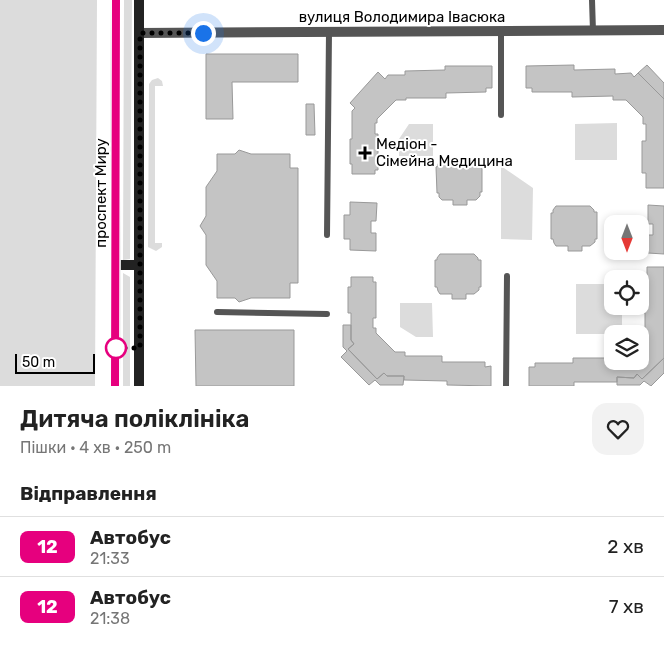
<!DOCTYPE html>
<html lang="uk">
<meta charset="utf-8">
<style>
:root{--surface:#fff;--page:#f2f2f2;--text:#222;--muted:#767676;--line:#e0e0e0}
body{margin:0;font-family:Rubik,sans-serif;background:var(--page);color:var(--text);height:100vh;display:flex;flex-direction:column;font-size:19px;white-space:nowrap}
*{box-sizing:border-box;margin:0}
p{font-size:16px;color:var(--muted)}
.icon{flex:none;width:28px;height:28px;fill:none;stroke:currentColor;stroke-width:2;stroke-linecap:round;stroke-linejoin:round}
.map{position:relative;height:386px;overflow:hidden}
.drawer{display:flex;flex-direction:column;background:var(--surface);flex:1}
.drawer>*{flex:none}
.badge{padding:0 10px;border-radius:8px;font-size:18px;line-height:32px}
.needle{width:32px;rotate:180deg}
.tools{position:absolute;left:604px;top:215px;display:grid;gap:10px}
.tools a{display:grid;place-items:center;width:45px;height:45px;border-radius:10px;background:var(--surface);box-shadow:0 2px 8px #0003;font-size:25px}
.scale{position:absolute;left:15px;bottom:12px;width:80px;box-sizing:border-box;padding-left:5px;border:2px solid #000;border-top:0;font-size:14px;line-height:18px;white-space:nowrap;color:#000;-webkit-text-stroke:4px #fff;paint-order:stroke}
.you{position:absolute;width:25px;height:25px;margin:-12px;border:4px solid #fff;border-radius:50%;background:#1a73e8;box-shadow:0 0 0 8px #1a73e833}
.map>.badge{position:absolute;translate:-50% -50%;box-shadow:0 0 0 2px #fff}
h2{padding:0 20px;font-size:19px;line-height:45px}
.round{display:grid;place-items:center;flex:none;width:52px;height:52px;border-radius:15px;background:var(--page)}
.headline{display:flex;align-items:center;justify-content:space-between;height:85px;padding:0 20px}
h1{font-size:24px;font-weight:600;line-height:38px}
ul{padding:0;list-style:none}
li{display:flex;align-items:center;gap:15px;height:60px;padding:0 20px;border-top:1px solid var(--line)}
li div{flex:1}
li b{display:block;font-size:19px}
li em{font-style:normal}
li .badge{min-width:55px;font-weight:700;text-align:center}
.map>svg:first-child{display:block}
.green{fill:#dcdcdc}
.building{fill:#c4c4c4;stroke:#999}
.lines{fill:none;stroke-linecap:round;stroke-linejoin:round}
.lane{stroke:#555;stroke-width:6}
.street{stroke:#555;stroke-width:10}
.secondary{stroke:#222;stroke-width:10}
.line-casing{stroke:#fff;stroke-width:11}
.line{stroke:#e6007e;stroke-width:8}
.walk{stroke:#000;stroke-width:5;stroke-dasharray:0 9}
.poi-dot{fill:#000;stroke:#fff;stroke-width:2}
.stop-dot{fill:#fff;stroke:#e6007e;stroke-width:2.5}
.labels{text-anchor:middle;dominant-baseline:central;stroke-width:4;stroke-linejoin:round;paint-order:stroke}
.street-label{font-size:15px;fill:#000;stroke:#fff}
.poi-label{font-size:15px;fill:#000;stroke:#fff;text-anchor:start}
</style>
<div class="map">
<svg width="664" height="386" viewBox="0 0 664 386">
<rect width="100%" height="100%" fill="#fff"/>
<path class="green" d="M0 0H97L95 386H0Z
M124 0H132L130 259 123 260Z
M158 78 162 81 163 86H155V243H162V247L156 251 148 247 149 84 152 80Z
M617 123V160H575V124Z
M409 124H433V156H399V139Z
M501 166 533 188 532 240 501 239Z
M123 273 130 277V386H123Z
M576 284H612V306H622V326L610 334H576Z
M400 303H432L433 337H416L400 327Z"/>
<path class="building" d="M206 54H298V82H232L233 119H206Z
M574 65V70L615 69V74L631 73 634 77 638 73 664 99V188H646V173H642V141H646V124H643V117L626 100H613V96L572 97V92H532V88H526V66Z
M647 65 664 83V99L638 73Z
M445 66H492V88H486V92L446 93V98H406V100H396L377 119V123H375V134H378V170H375V174H352V164H350V139H352V111L355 108 350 103 378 72 385 79 388 75H405V71L445 70Z
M306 104H314L315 135H306Z
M239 150 251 154H290V168H298V283H290V298H251L239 302 235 298H217V281L206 265V235L200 226 206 216V187L217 171V154H235Z
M441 160H476L480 164V166H482V192H480V196L476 200H467V205H453V200H442L439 197V193H437L436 167 438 166V164Z
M350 202 377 203 376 221H371V233H376V251L350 250V239H344V215H350Z
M648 205 664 206V254L648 253V235H653V224H648Z
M556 206H590L594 210V212H597V239H595V242L590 246H582V251H568V246H556L554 243 553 239H551V213H553V210Z
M440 254H474L478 258V260H481V287H479V290L474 294H466V299H452V294H440L438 291 437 287H435V260H437V258Z
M647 267H664V358L642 379 637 374 634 378 617 377V382H574V386H529V367H535V363H573V358H612V361H640V340L645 335V313L642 312V275H647Z
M351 277H373V282H376V318H373V328H376V333L395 352H405V356H442V362H485V367L491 366V386L447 385V381L404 380V376H387L384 373 377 379 348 349 354 344 351 340V313H348V287H351Z
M343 325H351V340L354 344 348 349 377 379 384 373 387 376H404L403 385H380L375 380 369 385 341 357 347 351 343 347Z
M195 330H294V386H196Z
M664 358V373L651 386 644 381 640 385H617V377L634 378 637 374 642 379Z"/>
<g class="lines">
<path class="lane" d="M592 0 593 31
M501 31V115
M327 235 329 32
M217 312 327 314
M506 386 507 276"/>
<path class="street" d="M139 33 664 30"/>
<path class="secondary" d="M139 0V386
M116 265H139
M115 386 116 0"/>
</g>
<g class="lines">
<g class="line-casing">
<path id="line" d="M115 386 116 0"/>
</g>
<use href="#line" class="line"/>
<path class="walk" d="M116 348H140V33H203"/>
</g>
<path class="poi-dot" d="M362.5 145.5h5v5h5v5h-5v5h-5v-5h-5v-5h5z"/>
<circle class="stop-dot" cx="116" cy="348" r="10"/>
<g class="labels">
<g class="street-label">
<text x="402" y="17">вулиця Володимира Івасюка</text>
<text transform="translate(101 193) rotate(-90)">проспект Миру</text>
</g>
<g class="poi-label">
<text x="376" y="144">Медіон -<tspan x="376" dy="17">Сімейна Медицина</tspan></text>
</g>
</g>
</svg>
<div class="tools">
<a><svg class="needle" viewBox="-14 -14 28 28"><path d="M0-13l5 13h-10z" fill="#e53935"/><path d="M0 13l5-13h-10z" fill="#767676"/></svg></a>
<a><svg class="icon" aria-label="locate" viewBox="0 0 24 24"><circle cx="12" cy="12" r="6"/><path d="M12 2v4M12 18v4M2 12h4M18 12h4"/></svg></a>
<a><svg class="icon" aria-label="layers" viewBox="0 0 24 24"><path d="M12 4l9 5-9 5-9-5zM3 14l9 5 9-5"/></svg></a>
</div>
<div class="scale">50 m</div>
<div class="you" style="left:203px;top:33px"></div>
</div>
<section class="drawer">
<div class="headline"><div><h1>Дитяча поліклініка</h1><p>Пішки · 4 хв · 250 m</p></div><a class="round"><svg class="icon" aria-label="heart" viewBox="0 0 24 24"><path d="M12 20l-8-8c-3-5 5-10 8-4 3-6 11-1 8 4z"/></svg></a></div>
<h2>Відправлення</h2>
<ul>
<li><span class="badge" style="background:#e6007e;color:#fff">12</span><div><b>Автобус</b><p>21:33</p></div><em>2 хв</em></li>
<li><span class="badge" style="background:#e6007e;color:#fff">12</span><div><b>Автобус</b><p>21:38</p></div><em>7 хв</em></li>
</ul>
</section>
